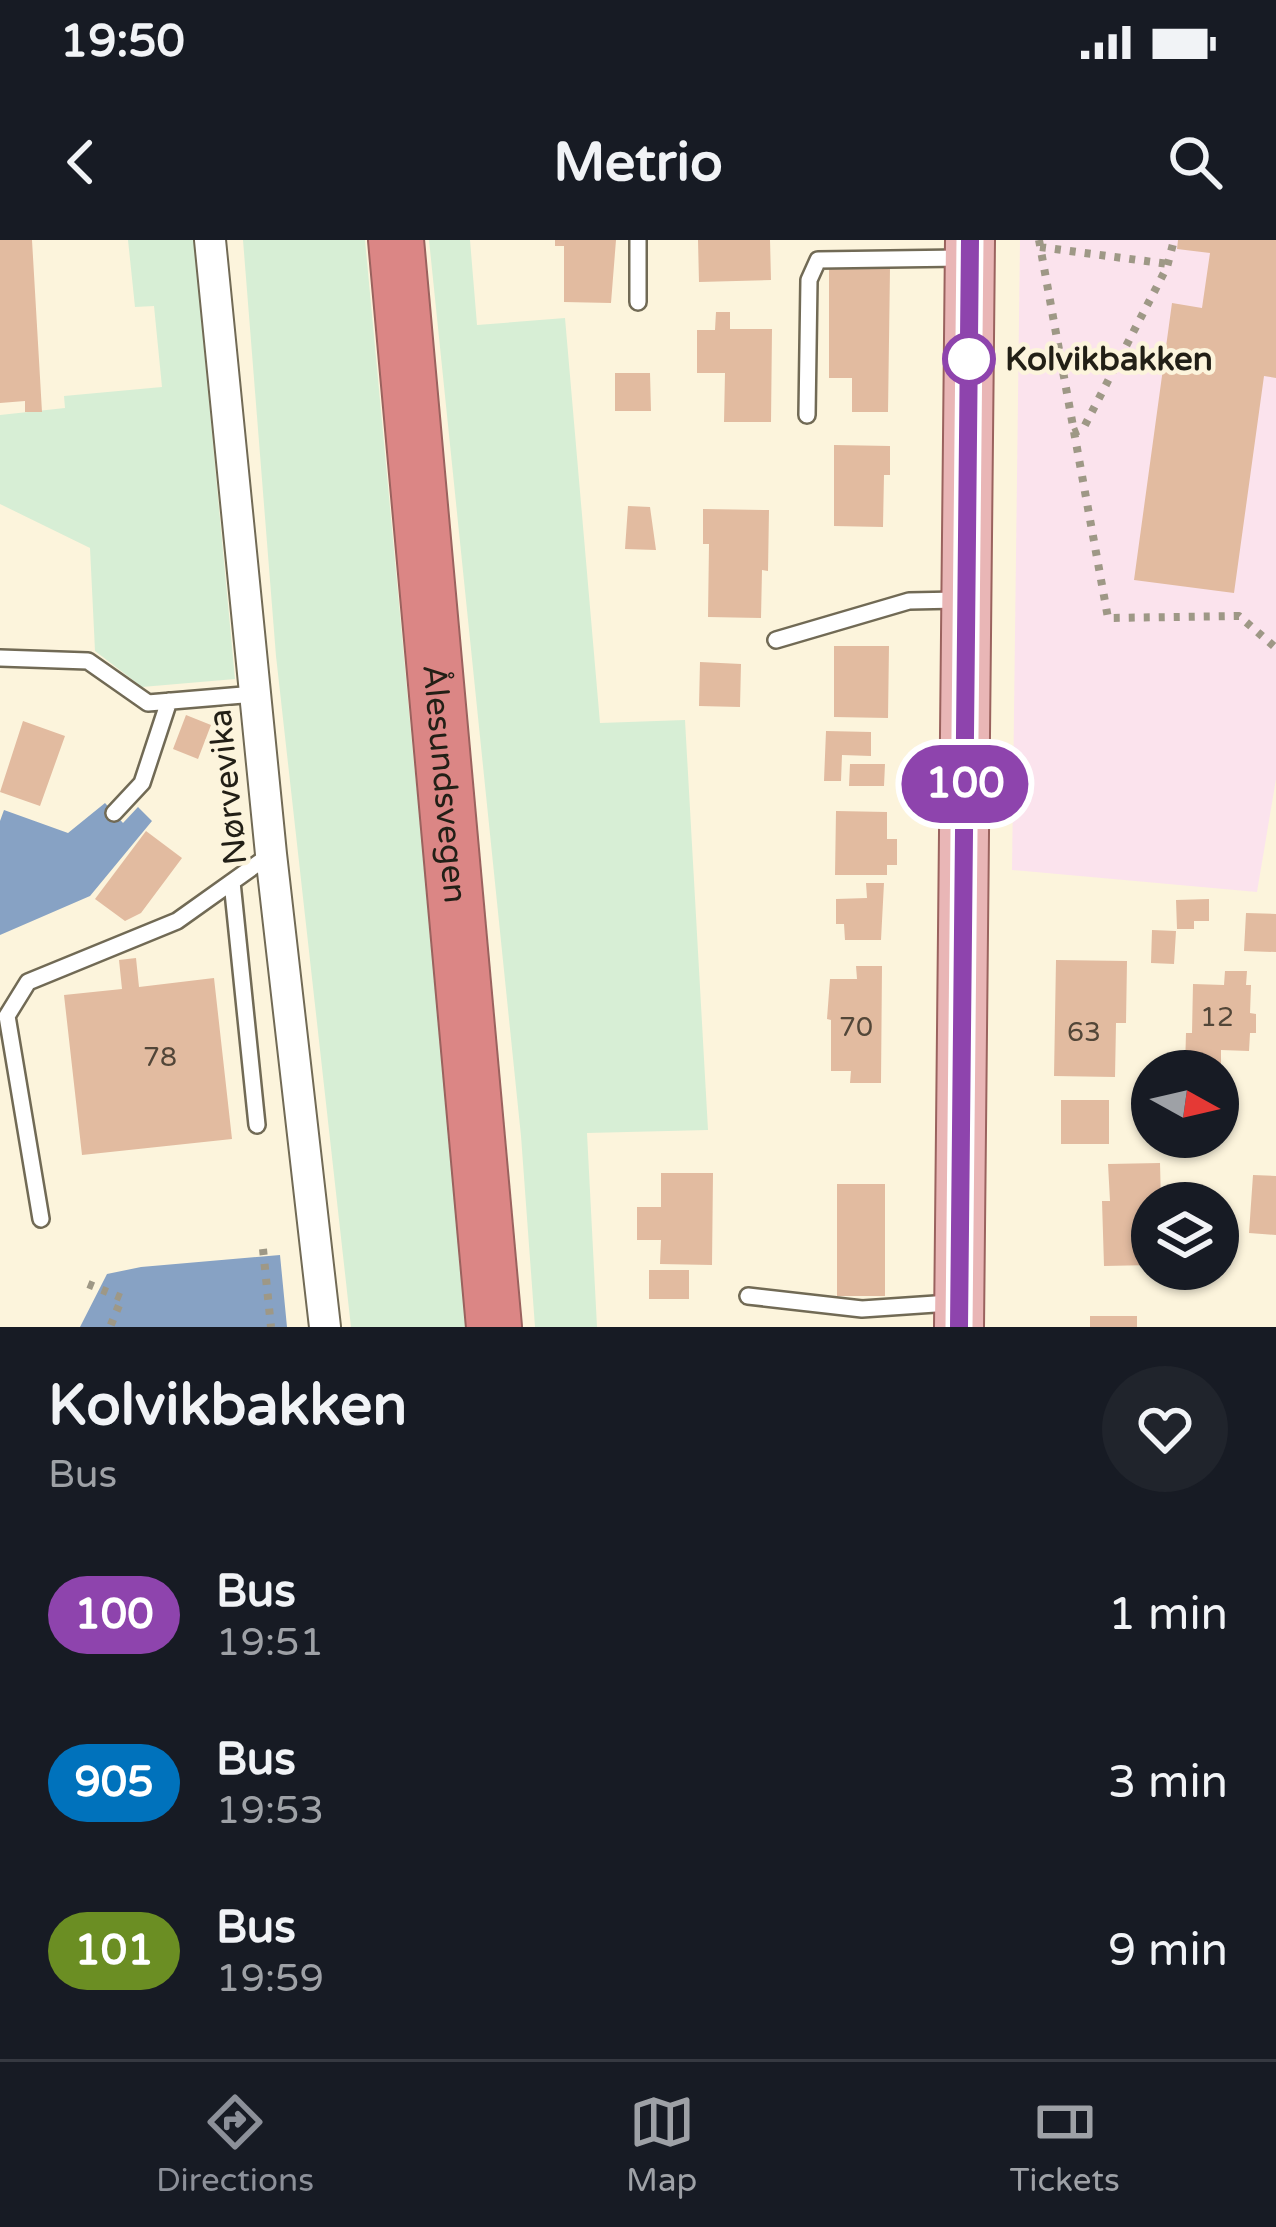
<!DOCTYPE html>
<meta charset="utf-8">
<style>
:root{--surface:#171b24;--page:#20242c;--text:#f1f3f6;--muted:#9ea1a6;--line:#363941;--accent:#8c9099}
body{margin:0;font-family:"Varela Round",sans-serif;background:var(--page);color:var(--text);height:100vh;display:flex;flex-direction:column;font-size:45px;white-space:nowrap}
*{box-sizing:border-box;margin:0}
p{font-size:39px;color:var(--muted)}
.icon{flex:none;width:66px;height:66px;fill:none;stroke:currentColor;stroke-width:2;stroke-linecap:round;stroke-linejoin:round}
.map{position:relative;height:1087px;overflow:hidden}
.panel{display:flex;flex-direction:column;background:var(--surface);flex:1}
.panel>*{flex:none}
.badge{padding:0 24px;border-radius:39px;font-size:42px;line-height:78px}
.needle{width:78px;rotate:98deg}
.controls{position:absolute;left:1131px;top:810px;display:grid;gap:24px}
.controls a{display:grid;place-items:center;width:108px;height:108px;border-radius:50%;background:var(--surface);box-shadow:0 3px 9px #0004;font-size:60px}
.map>.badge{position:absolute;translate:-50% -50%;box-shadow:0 0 0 6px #fff}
.round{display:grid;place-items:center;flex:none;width:126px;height:126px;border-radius:63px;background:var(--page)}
.overview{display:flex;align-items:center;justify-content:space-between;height:204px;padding:0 48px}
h1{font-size:57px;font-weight:800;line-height:90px}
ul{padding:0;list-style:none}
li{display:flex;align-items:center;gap:36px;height:168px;padding:0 48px}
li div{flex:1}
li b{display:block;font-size:45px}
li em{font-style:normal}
li .badge{min-width:132px;font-weight:700;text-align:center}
.status{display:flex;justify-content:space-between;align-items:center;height:84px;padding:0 60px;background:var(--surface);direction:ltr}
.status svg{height:33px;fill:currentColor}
header{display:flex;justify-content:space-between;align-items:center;height:156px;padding:0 48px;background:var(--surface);font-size:54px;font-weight:800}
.tabs{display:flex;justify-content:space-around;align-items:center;height:168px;border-top:3px solid var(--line);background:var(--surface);font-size:33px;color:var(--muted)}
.tabs a{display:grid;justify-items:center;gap:6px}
.tabs .selected{color:var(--accent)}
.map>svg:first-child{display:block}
.education{fill:#fbe3ed}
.green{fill:#d7eed5}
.water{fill:#87a2c4}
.building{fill:#e2bba0}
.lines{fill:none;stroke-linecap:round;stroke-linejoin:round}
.lane-casing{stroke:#716a55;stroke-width:20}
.street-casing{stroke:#716a55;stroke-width:34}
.primary-casing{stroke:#9a625e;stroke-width:52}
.highway-casing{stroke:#9a625e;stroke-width:58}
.path{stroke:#9e9886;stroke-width:8;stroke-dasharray:6 9;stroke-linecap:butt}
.lane{stroke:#fff;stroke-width:15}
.street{stroke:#fff;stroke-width:30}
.primary{stroke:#e9b6b6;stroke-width:48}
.highway{stroke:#db8685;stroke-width:54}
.line-casing{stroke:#fff;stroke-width:27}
.line{stroke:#8e44ad;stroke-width:18}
.stop-dot{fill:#fff;stroke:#8e44ad;stroke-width:6}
.labels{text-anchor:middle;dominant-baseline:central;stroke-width:9;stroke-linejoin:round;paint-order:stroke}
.number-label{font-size:27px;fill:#524638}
.stop-label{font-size:33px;font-weight:bold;fill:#221f16;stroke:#fcf4dc;text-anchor:start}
.street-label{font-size:33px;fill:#221f16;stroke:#fcf4dc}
</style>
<div class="status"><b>19:50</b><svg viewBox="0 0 49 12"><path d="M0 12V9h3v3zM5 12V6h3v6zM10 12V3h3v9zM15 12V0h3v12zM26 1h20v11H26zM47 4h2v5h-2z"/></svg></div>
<header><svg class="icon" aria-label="back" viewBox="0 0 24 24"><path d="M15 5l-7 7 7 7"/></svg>Metrio<svg class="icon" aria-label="search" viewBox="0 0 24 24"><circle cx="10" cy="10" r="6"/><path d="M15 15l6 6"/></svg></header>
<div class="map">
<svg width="1276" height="1087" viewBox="0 0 1276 1087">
<rect width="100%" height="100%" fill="#fcf4dc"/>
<path class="education" d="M1020 0H1276V539L1257 652 1012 630Z"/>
<path class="green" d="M128 0H194L235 439 142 447 95 411 90 308 0 264V175L65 168 64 156 162 147 154 66 135 67Z
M243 0H365L414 524 472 1087H351L276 416Z
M429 0H470L477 85 565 78 600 483 685 480 708 890 587 893 597 1087H535L521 896Z"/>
<path class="water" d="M105 563 123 583 138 567 152 581 90 656 0 695V581L4 570 68 593Z
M280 1015 287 1087H80L107 1034 141 1027Z"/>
<path class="building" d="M0 0H32L42 172H25V161L0 163Z
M555 0H616L611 63 564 62V6H555Z
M698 0H770L771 40 699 42Z
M1178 0H1276V138L1264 136 1234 353 1134 340 1172 63 1202 68 1210 13 1177 9Z
M829 28H890L888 172H852V138H829Z
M716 72H730V89H772L771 182H724L725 133H697V90H715Z
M615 133H650L651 171H615Z
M834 205 890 206V235H884L883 287 834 286Z
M628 266 650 267 656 310 625 309Z
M703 269 769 270 768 331 762 330 761 378 708 377 709 304H703Z
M834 406H889L888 478 834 477Z
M700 422 741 424 740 467 699 466Z
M186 475 211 485 198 519 173 509Z
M23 481 65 496 40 566 0 552Z
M826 491 871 492V516L842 515 841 541H824Z
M850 524H885L884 546H849Z
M836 571 887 572V599H897V625H887V635H835Z
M146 591 182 618 141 673 125 681 95 659Z
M866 643H884L881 700H845L844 684H836V659L867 658Z
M1209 659V681H1194V689H1177L1176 660Z
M1246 673 1276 674V712L1244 711Z
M1152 690 1176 691 1174 724 1151 723Z
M136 718 139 747 214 738 232 899 82 915 64 755 122 749 119 720Z
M1056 720 1127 721 1126 783H1116L1115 837 1054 836Z
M856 726H882L881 843H850L851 831H831V780L827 779 830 739H857Z
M1225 731H1247L1246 745H1251L1250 773 1256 774V793H1250L1249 811 1221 810V829L1185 828 1186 793H1192L1193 744 1224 745Z
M1061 860H1109V904H1061Z
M1160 923 1161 963H1152V1025L1104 1026 1102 961H1110L1108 924Z
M661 933H713L712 1025 660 1024 661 1000H637V967H661Z
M1253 935 1276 936V995L1249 993Z
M837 944H885V1056H837Z
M649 1030H689V1059H649Z
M1090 1076H1137V1087H1090Z"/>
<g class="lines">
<g class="lane-casing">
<path id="lane" d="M638 62V0
M807 175 809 40 818 20 961 18
M776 400 909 361 958 360
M0 418 88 421 148 463 255 454
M114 573 142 543 169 461
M232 642 257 885
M41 979 7 776 28 742 177 681 271 614
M748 1056 862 1069 950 1063"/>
</g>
<g class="street-casing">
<path id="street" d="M210 0 271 614 325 1087"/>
</g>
<g class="primary-casing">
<path id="primary" d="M959 1087 970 0"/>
</g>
<g class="highway-casing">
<g id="highway">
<path id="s1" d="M396 0 494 1087"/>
</g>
</g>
<path class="path" d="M1039 0 1108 378 1239 376 1276 408
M1040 7 1168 24
M1073 193 1083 189 1167 27 1174 0
M263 1009 271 1087
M88 1044 122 1058 110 1087"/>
<use href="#lane" class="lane"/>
<use href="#street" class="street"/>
<use href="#primary" class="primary"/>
<use href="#highway" class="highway"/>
</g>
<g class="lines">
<g class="line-casing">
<path id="line" d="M959 1087 970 0"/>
</g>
<use href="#line" class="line"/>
</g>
<circle class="stop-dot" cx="969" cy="119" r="24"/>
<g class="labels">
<g class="number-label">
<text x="1217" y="777">12</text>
<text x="856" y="787">70</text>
<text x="1084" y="792">63</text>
<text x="160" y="817">78</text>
</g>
<g class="stop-label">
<text x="1005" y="119">Kolvikbakken</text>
</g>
<g class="street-label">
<text stroke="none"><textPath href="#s1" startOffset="546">Ålesundsvegen</textPath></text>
<text transform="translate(228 547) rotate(-96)">Nørvevika</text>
</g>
</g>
</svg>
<div class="controls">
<a><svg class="needle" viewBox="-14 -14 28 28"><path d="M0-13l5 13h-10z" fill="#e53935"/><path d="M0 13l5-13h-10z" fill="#9ea1a6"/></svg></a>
<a><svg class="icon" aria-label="layers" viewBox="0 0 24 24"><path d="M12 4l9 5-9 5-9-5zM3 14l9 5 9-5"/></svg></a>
</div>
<b class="badge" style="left:965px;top:544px;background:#8e44ad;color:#fff">100</b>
</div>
<section class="panel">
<div class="overview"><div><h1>Kolvikbakken</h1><p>Bus</p></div><a class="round"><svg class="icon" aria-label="heart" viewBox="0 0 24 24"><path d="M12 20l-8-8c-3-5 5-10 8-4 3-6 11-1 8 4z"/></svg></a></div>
<ul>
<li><span class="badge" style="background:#8e44ad;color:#fff">100</span><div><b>Bus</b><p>19:51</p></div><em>1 min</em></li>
<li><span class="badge" style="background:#0072bc;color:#fff">905</span><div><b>Bus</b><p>19:53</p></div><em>3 min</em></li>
<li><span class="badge" style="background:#6b8e23;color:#fff">101</span><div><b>Bus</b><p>19:59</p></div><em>9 min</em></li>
</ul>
</section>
<nav class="tabs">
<a class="selected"><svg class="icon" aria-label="directions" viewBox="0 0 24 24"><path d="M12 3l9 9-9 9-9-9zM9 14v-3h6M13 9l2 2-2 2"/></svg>Directions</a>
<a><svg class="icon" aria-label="map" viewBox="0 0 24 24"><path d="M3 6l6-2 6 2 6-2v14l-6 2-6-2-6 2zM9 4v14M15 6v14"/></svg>Map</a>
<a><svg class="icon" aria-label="tickets" viewBox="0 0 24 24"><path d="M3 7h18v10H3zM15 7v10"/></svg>Tickets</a>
</nav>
